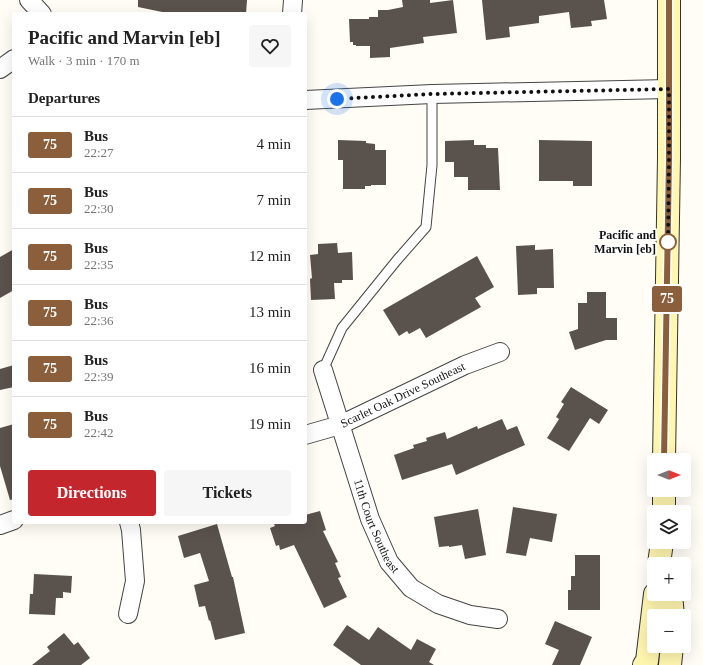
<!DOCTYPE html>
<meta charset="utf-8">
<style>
:root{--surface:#fff;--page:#f6f6f6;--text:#222;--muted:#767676;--line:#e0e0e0;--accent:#c4262e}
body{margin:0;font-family:Georgia,serif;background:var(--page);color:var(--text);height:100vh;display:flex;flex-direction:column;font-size:15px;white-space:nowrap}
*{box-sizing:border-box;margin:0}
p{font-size:13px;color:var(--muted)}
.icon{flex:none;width:22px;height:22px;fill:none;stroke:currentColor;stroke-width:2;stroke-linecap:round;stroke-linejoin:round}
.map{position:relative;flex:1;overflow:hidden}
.panel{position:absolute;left:12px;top:12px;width:295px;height:512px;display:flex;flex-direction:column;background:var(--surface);border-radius:4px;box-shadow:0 4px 16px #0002}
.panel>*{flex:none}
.badge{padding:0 8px;border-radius:3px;font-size:14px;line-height:26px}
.needle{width:26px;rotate:90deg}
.buttons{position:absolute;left:647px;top:453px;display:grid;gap:8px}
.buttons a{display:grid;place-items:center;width:44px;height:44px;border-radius:4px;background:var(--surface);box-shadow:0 4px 16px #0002;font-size:20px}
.you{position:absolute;width:20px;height:20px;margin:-10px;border:3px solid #fff;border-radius:50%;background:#1a73e8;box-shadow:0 0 0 6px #1a73e833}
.map>.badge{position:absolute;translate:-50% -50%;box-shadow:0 0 0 2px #fff}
h2{padding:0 16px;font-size:15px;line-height:36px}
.round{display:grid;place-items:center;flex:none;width:42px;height:42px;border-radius:4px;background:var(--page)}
.head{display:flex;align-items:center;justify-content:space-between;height:68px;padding:0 16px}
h1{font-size:19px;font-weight:600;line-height:30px}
.action{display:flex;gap:8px;margin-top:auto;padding:8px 16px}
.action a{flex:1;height:46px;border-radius:4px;background:var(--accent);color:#fff;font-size:16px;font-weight:600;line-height:46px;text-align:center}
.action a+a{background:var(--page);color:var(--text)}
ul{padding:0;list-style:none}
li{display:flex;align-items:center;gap:12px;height:56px;padding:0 16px;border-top:1px solid var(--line)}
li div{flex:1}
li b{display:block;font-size:15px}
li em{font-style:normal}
li .badge{min-width:44px;font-weight:700;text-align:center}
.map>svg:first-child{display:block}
.building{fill:#5a524d}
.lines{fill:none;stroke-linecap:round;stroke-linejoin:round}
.service-casing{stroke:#444;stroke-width:11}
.minor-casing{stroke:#444;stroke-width:20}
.secondary-casing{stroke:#333;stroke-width:24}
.service{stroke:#fff;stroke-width:9}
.minor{stroke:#fff;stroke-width:18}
.secondary{stroke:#fff6b0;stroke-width:22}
.line-casing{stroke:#fff;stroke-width:9}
.line{stroke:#8b5e3c;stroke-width:6}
.walk{stroke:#111;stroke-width:4;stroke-dasharray:0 7.2}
.stop-dot{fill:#fff;stroke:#8b5e3c;stroke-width:2}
.labels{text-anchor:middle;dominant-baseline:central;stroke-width:4;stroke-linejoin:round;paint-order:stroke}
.stop-label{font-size:12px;font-weight:bold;fill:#111;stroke:#fff;text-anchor:end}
.street-label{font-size:12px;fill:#111;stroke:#fff}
</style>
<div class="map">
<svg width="703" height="665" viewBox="0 0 703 665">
<rect width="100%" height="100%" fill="#fffdf5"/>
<path class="building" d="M138 0H247L246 14H172L138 7Z
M402 0H430V3L453 0 457 33 423 37 424 43 390 48V57L370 58V46H356V45H353V42H350L349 19H369V17H378V10H388L403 7Z
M482 0H604L607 19 591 21 592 26 571 28 569 12 539 16V23L509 27 510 37 486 40Z
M338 140 366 141V143L375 144V150H386V185H371V186H365V189H343V160H338Z
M474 140V145H486V148H498L500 190H468V177H454V162H445V141Z
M539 140 592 141V186H573V181H539Z
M337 243 338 253 352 252 353 280H342V283H334L335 299 311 300 310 279 312 278 310 255 318 254V244Z
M535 245V250L553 249 554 288H537V294L518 295 516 246Z
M14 249V290L0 298V257Z
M477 256 494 287 475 298 481 307 426 338 420 328 409 334 407 331 399 336 383 310Z
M587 292H606V318H617V340H606L575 350 569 332 578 329V303H587Z
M14 365V387L0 390V369Z
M571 387 608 410 599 424 590 418 569 451 547 438 559 419 556 417 564 404 561 402Z
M502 419 507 430 517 426 525 445 456 475 452 464 402 480 394 455 414 448 413 445 427 441 426 438 445 432 447 439 477 426 478 429Z
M14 424V499L10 500 0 466V428Z
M513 507 557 514 552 542 530 538 526 556 506 553Z
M478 509 486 555 465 559 462 545 449 547V546L439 547 434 517Z
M320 511 326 530 323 531 338 562 335 563 341 577 338 578 347 597 324 608 294 545 280 550 279 545 276 546 270 528 275 526 273 522H305V515Z
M217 524 232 577H233L245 633 215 640 210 620 209 621 205 606 199 607 194 585 209 581 200 553 184 558 178 536Z
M575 555H600V610H568V590H571V576H575Z
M34 574 72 576 71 593 63 592V598H56L55 615 29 614 30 594H33Z
M555 621 592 637 580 665H552L559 650 545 644Z
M347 625 369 640 378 627 411 650 417 639 436 649 429 662 434 665H361L333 645Z
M64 633 74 645 78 642 90 658 81 665H32L50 651 47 647Z"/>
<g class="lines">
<g class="service-casing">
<path id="service" d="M323 370 342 328 397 260 426 227 432 165V94"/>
</g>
<g class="minor-casing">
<g id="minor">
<path d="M29 0 42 14"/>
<path d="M292 14 293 0"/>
<path d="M0 69 14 59"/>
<path d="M305 100 432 94 669 89"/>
<path id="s1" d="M323 370 370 519 389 562 411 588 438 604 470 615 498 619"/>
<path id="s2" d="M305 435 340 425 465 365 500 352"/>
<path d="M0 525 14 520"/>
<path d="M128 614 135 581 131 530 129 522"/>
</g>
</g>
<g class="secondary-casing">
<path id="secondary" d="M664 460 669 158V0
M664 512V490
M659 564 662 542
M671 594 673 616
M644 665 647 661 655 594
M670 665 672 646"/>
</g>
<use href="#service" class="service"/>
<use href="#minor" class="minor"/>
<use href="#secondary" class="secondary"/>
</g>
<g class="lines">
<g class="line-casing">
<path id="line" d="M664 460 669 158V0"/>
</g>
<use href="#line" class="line"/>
<path class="walk" d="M337 99 432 94 669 89V158L668 242"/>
</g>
<circle class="stop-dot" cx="668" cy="242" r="8"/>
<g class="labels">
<g class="stop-label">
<text x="656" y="235">Pacific and<tspan x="656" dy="14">Marvin [eb]</tspan></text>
</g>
<g class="street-label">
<text stroke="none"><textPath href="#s2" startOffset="106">Scarlet Oak Drive Southeast</textPath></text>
<text stroke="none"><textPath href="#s1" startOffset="165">11th Court Southeast</textPath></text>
</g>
</g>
</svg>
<div class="buttons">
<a><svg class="needle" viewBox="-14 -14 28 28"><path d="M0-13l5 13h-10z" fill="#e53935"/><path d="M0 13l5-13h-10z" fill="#767676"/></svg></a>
<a><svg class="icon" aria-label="layers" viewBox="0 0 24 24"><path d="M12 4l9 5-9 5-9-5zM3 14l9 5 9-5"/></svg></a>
<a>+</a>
<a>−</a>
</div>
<div class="you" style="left:337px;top:99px"></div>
<b class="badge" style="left:667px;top:299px;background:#8b5e3c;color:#fff">75</b>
<section class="panel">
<div class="head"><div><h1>Pacific and Marvin [eb]</h1><p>Walk · 3 min · 170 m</p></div><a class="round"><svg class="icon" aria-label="heart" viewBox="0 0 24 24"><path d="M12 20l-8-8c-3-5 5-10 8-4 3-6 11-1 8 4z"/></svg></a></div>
<h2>Departures</h2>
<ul>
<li><span class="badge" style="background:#8b5e3c;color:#fff">75</span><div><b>Bus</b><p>22:27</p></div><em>4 min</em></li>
<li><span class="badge" style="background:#8b5e3c;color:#fff">75</span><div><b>Bus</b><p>22:30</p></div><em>7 min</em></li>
<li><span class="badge" style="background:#8b5e3c;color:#fff">75</span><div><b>Bus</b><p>22:35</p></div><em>12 min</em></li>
<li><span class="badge" style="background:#8b5e3c;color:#fff">75</span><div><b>Bus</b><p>22:36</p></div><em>13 min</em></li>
<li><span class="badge" style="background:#8b5e3c;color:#fff">75</span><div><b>Bus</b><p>22:39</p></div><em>16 min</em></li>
<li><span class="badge" style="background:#8b5e3c;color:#fff">75</span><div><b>Bus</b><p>22:42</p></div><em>19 min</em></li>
</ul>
<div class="action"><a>Directions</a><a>Tickets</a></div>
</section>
</div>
